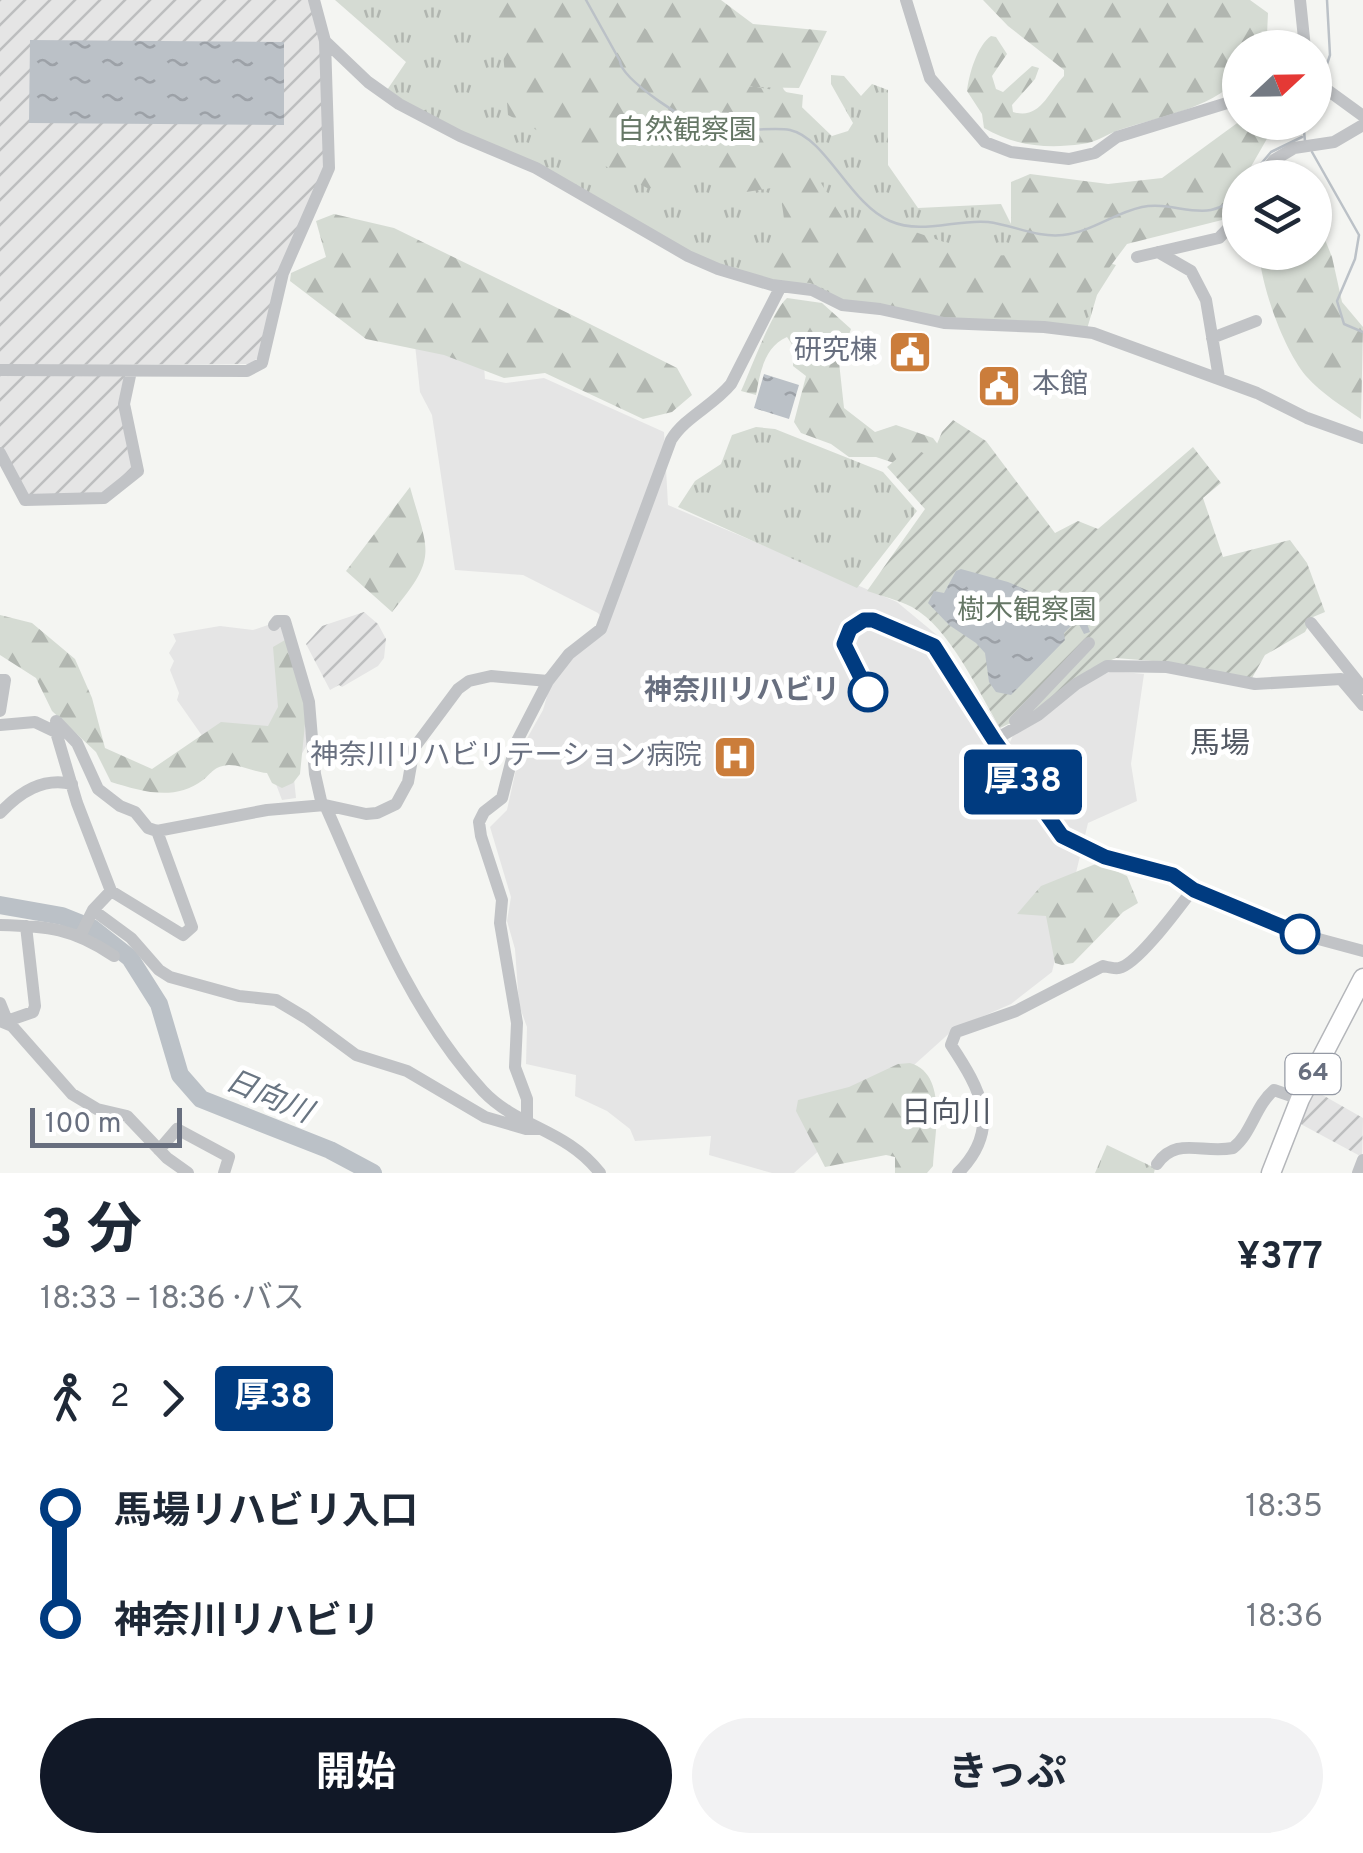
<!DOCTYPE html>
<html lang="ja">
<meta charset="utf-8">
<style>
:root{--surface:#fff;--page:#f2f2f3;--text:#1f2937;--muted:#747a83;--accent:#111827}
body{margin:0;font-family:Overpass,"Noto Sans JP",sans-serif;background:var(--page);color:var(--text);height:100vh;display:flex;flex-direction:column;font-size:38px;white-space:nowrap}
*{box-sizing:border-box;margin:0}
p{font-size:32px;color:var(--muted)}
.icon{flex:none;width:55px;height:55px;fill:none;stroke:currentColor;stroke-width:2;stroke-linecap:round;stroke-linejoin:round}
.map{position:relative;height:1173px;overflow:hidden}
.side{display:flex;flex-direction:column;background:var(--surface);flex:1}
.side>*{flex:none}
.badge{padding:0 20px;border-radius:8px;font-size:35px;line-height:65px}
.needle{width:65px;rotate:68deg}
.tools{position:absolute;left:1222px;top:30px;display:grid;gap:20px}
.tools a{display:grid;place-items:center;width:110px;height:110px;border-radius:50%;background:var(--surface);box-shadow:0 2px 8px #0004;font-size:50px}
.scale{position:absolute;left:30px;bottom:25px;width:152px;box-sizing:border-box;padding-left:10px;border:5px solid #686f7f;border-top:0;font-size:28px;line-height:35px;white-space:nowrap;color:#686f7f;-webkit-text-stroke:8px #fff;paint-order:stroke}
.map>.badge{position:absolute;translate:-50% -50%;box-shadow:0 0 0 5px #fff}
.legs{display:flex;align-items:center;gap:15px;height:110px;padding:0 40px;font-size:32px}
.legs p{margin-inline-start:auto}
.overview{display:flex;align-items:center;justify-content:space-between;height:170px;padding:0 40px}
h1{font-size:55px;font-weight:700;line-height:75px}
.button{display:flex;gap:20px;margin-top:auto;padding:20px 40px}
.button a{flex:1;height:115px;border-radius:60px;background:var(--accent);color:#fff;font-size:40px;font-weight:700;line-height:115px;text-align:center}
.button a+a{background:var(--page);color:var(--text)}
ul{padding:0 40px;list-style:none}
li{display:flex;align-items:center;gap:35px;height:110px;font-size:38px}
li i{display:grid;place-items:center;width:15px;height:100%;margin:0 12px;background:currentColor}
li i::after{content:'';width:25px;height:25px;margin:-12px;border:8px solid;border-radius:50%;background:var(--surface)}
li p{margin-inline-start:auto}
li:first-child i{background:linear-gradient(#0000 50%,currentColor 0)}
li:last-child i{background:linear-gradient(currentColor 50%,#0000 0)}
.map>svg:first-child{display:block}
.built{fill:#e5e5e5}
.industrial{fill:url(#industrial-furrows)}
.grass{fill:url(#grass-tufts)}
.forest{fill:url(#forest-firs)}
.garden{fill:url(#garden-furrows)}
.water{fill:url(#water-ripples)}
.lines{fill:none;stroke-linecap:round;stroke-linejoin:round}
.stream{stroke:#bbc1c7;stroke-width:2.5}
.river{stroke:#bbc1c7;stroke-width:18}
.major-casing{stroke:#b4b6ba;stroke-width:21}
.minor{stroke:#c1c3c6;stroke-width:12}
.major{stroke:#fff;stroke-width:18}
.line-1-casing{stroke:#fff;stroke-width:22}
.line-1{stroke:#003b80;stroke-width:15}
.stop-1-dot{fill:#fff;stroke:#003b80;stroke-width:5}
.labels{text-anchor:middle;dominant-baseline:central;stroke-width:10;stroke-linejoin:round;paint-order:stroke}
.shield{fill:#fff;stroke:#959aa5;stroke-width:2.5}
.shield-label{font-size:25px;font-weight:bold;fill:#686f7f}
.park-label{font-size:28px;fill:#676;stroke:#fff}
.poi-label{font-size:28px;fill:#686f7f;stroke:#fff;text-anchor:end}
.stop-label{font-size:28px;font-weight:bold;fill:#686f7f;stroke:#fff;text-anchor:end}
.neighbourhood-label{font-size:30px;fill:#545a65;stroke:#fff}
.water-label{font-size:30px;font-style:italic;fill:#697582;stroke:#fff}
</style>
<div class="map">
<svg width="1363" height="1173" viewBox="0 0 1363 1173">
<defs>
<pattern id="industrial-furrows" width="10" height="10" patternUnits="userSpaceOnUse" patternTransform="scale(2.5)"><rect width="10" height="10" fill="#e5e5e5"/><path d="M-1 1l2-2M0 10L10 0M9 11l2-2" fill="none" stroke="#bdbebf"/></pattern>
<pattern id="grass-tufts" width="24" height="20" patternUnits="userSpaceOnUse" patternTransform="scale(2.5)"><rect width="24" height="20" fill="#d5dbd3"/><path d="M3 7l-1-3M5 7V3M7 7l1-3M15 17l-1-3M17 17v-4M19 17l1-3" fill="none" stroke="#b1b6b0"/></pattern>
<pattern id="forest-firs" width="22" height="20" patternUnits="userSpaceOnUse" patternTransform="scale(2.5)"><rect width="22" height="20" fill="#d5dbd3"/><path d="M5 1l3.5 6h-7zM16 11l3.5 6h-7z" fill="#b1b6b0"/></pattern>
<pattern id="garden-furrows" width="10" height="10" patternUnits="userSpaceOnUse" patternTransform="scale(2.5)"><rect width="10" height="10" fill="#d5dbd3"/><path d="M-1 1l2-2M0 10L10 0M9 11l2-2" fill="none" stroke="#b1b6b0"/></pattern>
<pattern id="water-ripples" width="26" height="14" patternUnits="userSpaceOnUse" patternTransform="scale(2.5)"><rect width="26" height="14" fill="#bbc1c7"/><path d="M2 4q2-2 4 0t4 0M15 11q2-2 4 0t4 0" fill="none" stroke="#9ca1a7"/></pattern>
</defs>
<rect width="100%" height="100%" fill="#f4f5f2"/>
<path class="built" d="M414 335 483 354 485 379 506 383 544 378 664 432 668 505 897 602 938 636 1010 742 1017 727 1078 686 1112 671 1144 674 1131 764 1137 801 1088 823 1052 972 1011 1004 954 1029 794 1173H772L709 1155 711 1136 635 1141 630 1129 607 1111 575 1096 576 1075 526 1064 527 1027 519 1005 515 949 507 921 511 897 490 827 507 810 520 751 543 710 552 679 562 666 608 626 598 613 523 575 455 570 432 415 420 392Z
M268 625H283L308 743 293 769 296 798 282 800 271 771 210 747 177 700 179 693 170 670 174 661 169 653 176 641 173 634 220 626 253 630Z"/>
<path class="industrial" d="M0 0H309L322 50 325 167 279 272 258 358 249 364 0 365Z
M0 374 125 376 132 469 107 493 26 495 0 446Z
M364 612 378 624 386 639 384 658 378 666 342 687 339 685 330 690 306 644 322 626Z
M1312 1089 1363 1118 1362 1157 1297 1122Z"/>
<path class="grass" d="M335 0H698L767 56 784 90 832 136 848 131 853 123 831 84V75L844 76 861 96 872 84 888 90V165L918 208 1001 204 1017 236 1116 265 1097 295 1087 329 842 302 716 266 385 93 406 62Z
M756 427 775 429 883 472 917 511 857 588 678 507 695 481 721 464 732 435Z
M1107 1145 1155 1168 1154 1173H1095Z"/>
<path class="forest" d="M459 0H616C646 35 707 79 753 87L700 63 630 0H721L753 24 827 31 799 88 756 87 803 95 799 147 849 229 898 226 984 256 1011 255V182L1030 174 1108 184 1162 178 1240 121 1276 123 1245 177 1240 178V187L1222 220 1127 244 1082 304 1076 320 1033 323 941 318 851 300 810 283 767 278C787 240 788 228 778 187L746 192 721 176 678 168 649 189 508 115 502 39Z
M983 0H1250L1268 13 1267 35 1261 47 1240 48V78C1207 110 1161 116 1119 130 1107 134 1095 143 1082 144 1047 149 1015 146 984 128L982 114 967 91C969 74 977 46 991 36L996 37 1007 54 992 76 996 89 1003 92 1032 66 1039 68 1035 79 1012 105 1013 112C1040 120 1047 94 1064 76V70L1008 26Z
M334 214 394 228 582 320 677 368 692 395 672 412 643 419 545 373 504 378 444 355 366 339 290 281 291 273 326 257 316 221Z
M1315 215 1332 257 1342 302 1363 327 1361 419C1342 406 1322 394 1306 376 1283 348 1262 288 1259 253L1315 252Z
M787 298 822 303 851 329 839 362 844 408 875 432 896 425 933 438 940 447 938 514 912 469 876 457H849L831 444 801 433 794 422 806 376 793 366V346L787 337C764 347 760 373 756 395L741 391C751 369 772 311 787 298Z
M410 487C428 552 439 556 392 612L346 571Z
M0 615 32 623 75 659 92 698 105 748 152 769 221 722 268 726 278 707 273 647 285 640 307 704 300 774 293 783 282 788 272 783 267 773C254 772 241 765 229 765 214 766 212 773 203 780 174 802 141 791 111 782L96 752 52 711 36 678 0 655Z
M1098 863 1127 876 1138 903 1123 912 1073 963 1062 965 1055 963 1046 916 1017 914 1041 886Z
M910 1063C949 1074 934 1136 933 1166L927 1173H895V1157L886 1155 825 1167 796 1111 798 1100 849 1087 898 1064Z"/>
<path class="garden" d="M953 420 986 441 1055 533 1078 521 1098 529 1193 447 1221 483 1203 498 1223 557 1290 540 1307 563 1325 612 1313 617 1305 632 1265 655 1252 678 1165 662 1116 658 1090 669 1038 710 1000 728C978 691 950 628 912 607 898 600 882 596 867 591L925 509 887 467 912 446 931 458 942 432Z"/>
<path class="water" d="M30 40 284 42V125L29 123Z
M764 374 799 385 789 419 754 408Z
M961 569 1008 582 1061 605 1074 602 1082 609 1090 632 1084 634 1073 613 1068 615 1071 626 1064 633 1065 640 1011 695 996 692 989 682 985 653 976 643 949 625 928 603 934 591 944 593 956 571Z"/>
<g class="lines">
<path class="stream" d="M586 0 620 61C621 80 693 126 713 132 734 133 772 126 790 130 826 138 850 204 890 221 922 235 955 219 988 222 1013 225 1037 238 1063 235 1091 232 1114 213 1142 207 1179 200 1211 229 1240 190
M1321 82 1330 55 1327 0
M1303 122 1305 141
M1312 152 1359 235 1355 259 1337 301 1344 324 1363 332
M1249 178 1271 152 1302 137"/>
<path class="river" d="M0 905 62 916 92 928 130 958 159 1004 180 1075 201 1099 330 1150 373 1173"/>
<g class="major-casing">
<path id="major" d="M1271 1173 1300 1099 1363 978"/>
</g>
<path class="minor" d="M906 0 930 78 985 142 1011 152 1069 159 1095 153 1117 137 1240 99
M1300 0 1305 48
M325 41 368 82 399 104 460 136 536 168 688 256 718 269 772 285 812 290 842 305 880 309 944 323 1044 327 1093 333 1257 393 1307 418 1363 438
M1315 81 1363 116
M1260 178 1274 160 1294 148 1334 142 1363 125
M1158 252 1191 271 1206 300 1219 378
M1137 257 1219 238 1240 216
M1212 338 1256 321
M0 370 247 371 262 363 283 273 329 168 325 41 314 0
M0 453 25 500 104 498 138 471 124 404 131 371
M1311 623 1363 688
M274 625 277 621H285L309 702 315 774 322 805
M548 681 569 654 601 629 671 440C685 417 713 406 731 384L781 286
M0 711 5 680H0
M56 721 77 743 98 789 120 806 135 812 148 828 157 831
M1015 721 1089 643
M0 725 35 722 56 732 77 803 111 891 183 935 192 927 157 831 267 810 325 805C369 904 409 1011 483 1091 518 1128 566 1129 600 1173
M994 740 1038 715 1076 684 1107 666 1167 667 1255 684 1341 679 1363 705
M1033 796 1062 836 1084 850 1151 867 1173 875 1193 889 1300 934 1363 951
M325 805 366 814 377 813 396 804 408 782 414 748 458 689 469 681 491 676 548 681 516 743 502 798 484 812 479 822 481 836 502 900 500 923 517 1023 515 1067 527 1099V1120
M0 813C20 792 43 777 72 784
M93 910 131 938 159 970 170 977 239 996 276 1000 306 1018 356 1055 407 1071 485 1117 526 1129H538
M0 925C47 926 73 928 114 956
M80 936 93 910 111 891
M0 1003 8 1023
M0 1021 12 1026 72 1094 97 1109 127 1116 167 1158 188 1173
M7 1021 33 1012 35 1006 26 926
M159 1150 177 1129 229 1157 224 1173
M1157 1164C1176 1136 1202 1154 1233 1148 1252 1133 1255 1106 1274 1090L1300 1099
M958 1173C1003 1128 980 1089 951 1045L956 1032 1016 1011 1103 966C1107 967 1115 969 1119 968 1138 964 1180 906 1193 889
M1358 1173 1363 1160"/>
<use href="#major" class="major"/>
</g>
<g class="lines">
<g class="line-1-casing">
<path id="line-1" d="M868 692 844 644 850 629 864 620H873L934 646 994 740 1062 836 1105 857 1173 875 1194 890 1300 934"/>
</g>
<use href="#line-1" class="line-1"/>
</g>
<defs>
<g id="civic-square" transform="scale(2.25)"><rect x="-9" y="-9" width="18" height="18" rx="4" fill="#cb7d3b" stroke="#fff"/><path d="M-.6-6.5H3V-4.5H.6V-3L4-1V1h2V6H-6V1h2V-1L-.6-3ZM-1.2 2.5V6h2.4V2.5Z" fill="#fff"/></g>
<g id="hospital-square" transform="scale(2.25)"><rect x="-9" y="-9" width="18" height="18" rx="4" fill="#cb7d3b" stroke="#fff"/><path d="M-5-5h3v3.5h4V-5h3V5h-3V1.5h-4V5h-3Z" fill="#fff"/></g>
</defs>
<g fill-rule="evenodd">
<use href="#civic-square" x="910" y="352"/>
<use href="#civic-square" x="999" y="386"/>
<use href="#hospital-square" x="735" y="757"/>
</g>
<g class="stop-1-dot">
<circle cx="868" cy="692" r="18"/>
<circle cx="1300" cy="934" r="18"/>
</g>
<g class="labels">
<rect class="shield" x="1285.5" y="1054" width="55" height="40" rx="8"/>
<g class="shield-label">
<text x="1313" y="1074">64</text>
</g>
<g class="park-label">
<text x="687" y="132">自然観察園</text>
<text x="1027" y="612">樹木観察園</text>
</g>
<g class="poi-label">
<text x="878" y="352">研究棟</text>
<text x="1032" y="386" text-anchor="start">本館</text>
<text x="702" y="757">神奈川リハビリテーション病院</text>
</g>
<g class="stop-label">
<text x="840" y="692">神奈川リハビリ</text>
</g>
<g class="neighbourhood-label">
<text x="1220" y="745">馬場</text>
<text x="946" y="1114">日向川</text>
</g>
<g class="water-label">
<text transform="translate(268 1098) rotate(23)">日向川</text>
</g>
</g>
</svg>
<div class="tools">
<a><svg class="needle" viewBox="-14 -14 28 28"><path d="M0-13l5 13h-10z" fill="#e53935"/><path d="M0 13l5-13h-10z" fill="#747a83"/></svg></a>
<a><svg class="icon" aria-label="layers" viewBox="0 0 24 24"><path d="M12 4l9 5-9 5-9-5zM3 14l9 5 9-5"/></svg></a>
</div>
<div class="scale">100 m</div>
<b class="badge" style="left:1023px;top:782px;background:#003b80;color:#fff">厚38</b>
</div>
<section class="side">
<div class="overview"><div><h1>3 分</h1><p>18:33 – 18:36 · バス</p></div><b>¥377</b></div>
<div class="legs"><svg class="icon" aria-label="walk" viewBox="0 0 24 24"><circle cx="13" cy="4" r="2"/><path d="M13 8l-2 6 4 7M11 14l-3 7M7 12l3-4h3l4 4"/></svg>2<svg class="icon" aria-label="forward" viewBox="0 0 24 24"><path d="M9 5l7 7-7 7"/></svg><b class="badge" style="background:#003b80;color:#fff">厚38</b></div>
<ul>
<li><i style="color:#003b80"></i><b>馬場リハビリ入口</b><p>18:35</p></li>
<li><i style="color:#003b80"></i><b>神奈川リハビリ</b><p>18:36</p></li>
</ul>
<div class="button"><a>開始</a><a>きっぷ</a></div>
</section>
